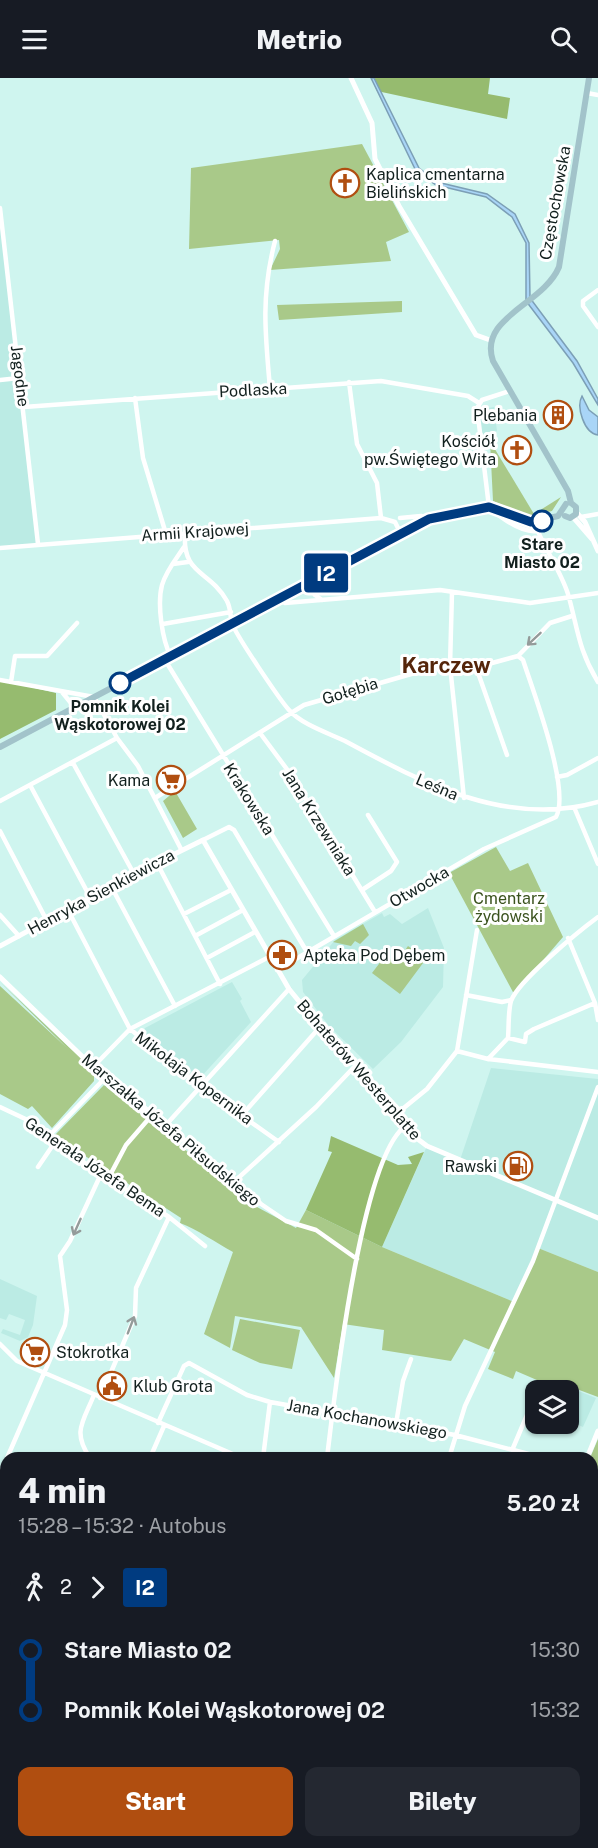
<!DOCTYPE html>
<html lang="pl">
<meta charset="utf-8">
<style>
:root{--surface:#171b24;--page:#242831;--text:#f1f3f6;--muted:#9ea1a6;--accent:#b04e10}
body{margin:0;font-family:"Public Sans",sans-serif;background:var(--page);color:var(--text);height:100vh;display:flex;flex-direction:column;font-size:22px;white-space:nowrap}
*{box-sizing:border-box;margin:0}
p{font-size:20px;color:var(--muted)}
.icon{flex:none;width:33px;height:33px;fill:none;stroke:currentColor;stroke-width:2;stroke-linecap:round;stroke-linejoin:round}
.map{position:relative;flex:1;overflow:hidden}
.drawer{position:absolute;left:0px;top:1374px;width:598px;height:396px;display:flex;flex-direction:column;background:var(--surface);border-radius:18px 18px 0 0;box-shadow:0 2px 4px #0004}
.drawer>*{flex:none}
.badge{padding:0 12px;border-radius:4px;font-size:21px;line-height:39px}
.tools{position:absolute;left:525px;top:1302px;display:grid;gap:12px}
.tools a{display:grid;place-items:center;width:54px;height:54px;border-radius:12px;background:var(--surface);box-shadow:0 2px 4px #0004;font-size:30px}
.map>.badge{position:absolute;translate:-50% -50%;box-shadow:0 0 0 3px #fff}
.legs{display:flex;align-items:center;gap:9px;height:66px;padding:0 18px;font-size:20px}
.legs p{margin-inline-start:auto}
.summary{display:flex;align-items:center;justify-content:space-between;height:102px;padding:0 18px}
h1{font-size:33px;font-weight:800;line-height:45px}
.action{display:flex;gap:12px;margin-top:auto;padding:12px 18px}
.action a{flex:1;height:69px;border-radius:12px;background:var(--accent);color:#fff;font-size:24px;font-weight:800;line-height:69px;text-align:center}
.action a+a{background:var(--page);color:var(--text)}
ul{padding:0 18px;list-style:none}
li{display:flex;align-items:center;gap:21px;height:60px;font-size:22px}
li i{display:grid;place-items:center;width:9px;height:100%;margin:0 8px;background:currentColor}
li i::after{content:'';width:15px;height:15px;margin:-8px;border:4px solid;border-radius:50%;background:var(--surface)}
li p{margin-inline-start:auto}
li:first-child i{background:linear-gradient(#0000 50%,currentColor 0)}
li:last-child i{background:linear-gradient(currentColor 50%,#0000 0)}
header{display:flex;justify-content:space-between;align-items:center;height:78px;padding:0 18px;background:var(--surface);font-size:27px;font-weight:800}
.map>svg:first-child{display:block}
.built{fill:#bbebe4}
.green{fill:#a9c989}
.forest{fill:#96bb6f}
.water{fill:#a9d5f7;stroke:#7c9fb6;stroke-width:1.5}
.lines{fill:none;stroke-linecap:round;stroke-linejoin:round}
.minor{stroke:#fff;stroke-width:4.5}
.tertiary{stroke:#fff;stroke-width:5}
.secondary{stroke:#a2c3ca;stroke-width:6}
.oneway{stroke:#949b9a}
.line-1-casing{stroke:#fff;stroke-width:14}
.line-1{stroke:#003b80;stroke-width:9}
.stop-1-dot{fill:#fff;stroke:#003b80;stroke-width:3}
.labels{text-anchor:middle;dominant-baseline:central;stroke-width:6;stroke-linejoin:round;paint-order:stroke}
.poi-label{font-size:16px;fill:#12201e;stroke:#fff;text-anchor:start}
.street-label{font-size:16px;fill:#12201e;stroke:#fff}
.stop-label{font-size:16px;font-weight:bold;fill:#12201e;stroke:#fff}
.park-label{font-size:16px;fill:#3a521d;stroke:#fff}
.district-label{font-size:22px;font-weight:bold;fill:#55250a;stroke:#fff}
</style>
<header><svg class="icon" aria-label="menu" viewBox="0 0 24 24"><path d="M4 6h16M4 12h16M4 18h16"/></svg>Metrio<svg class="icon" aria-label="search" viewBox="0 0 24 24"><circle cx="10" cy="10" r="6"/><path d="M15 15l6 6"/></svg></header>
<div class="map">
<svg width="598" height="1770" viewBox="0 0 598 1770">
<rect width="100%" height="100%" fill="#cff5ef"/>
<path class="built" d="M0 130 38 466 0 470Z
M494 329 497 353 490 356 489 364H480L477 332Z
M428 830 444 870 443 909 401 964 373 991 329 948 303 914 302 902 335 862 382 835 384 839 390 836 402 846Z
M232 904 242 921 240 923 251 944 200 1000 143 954 145 950Z
M491 990 598 1001V1194L538 1170 514 1224 382 1169 427 1068 460 1082Z
M0 1201 37 1218 33 1247 28 1259 20 1263 1 1255 3 1251 20 1257 25 1242 9 1236 6 1242 0 1240Z
M576 1312 596 1320 583 1349 569 1343V1330Z
M105 1764H261L265 1770H108Z
M419 1764H558L554 1770H415Z"/>
<path class="green" d="M362 66 409 154 386 164 391 183 270 192 280 171 279 162 189 171 191 90Z
M402 223V234L279 242 277 227Z
M490 363 534 436 561 419 552 433 529 438 493 423Z
M175 713 197 751 183 760 163 723Z
M496 769 510 793 528 785 563 859 514 916 449 795Z
M363 846 369 857 360 866 355 863 351 868 333 864Z
M408 868 426 881 400 916 372 895 385 878 396 885Z
M0 904 87 986 81 984 94 998V1003L52 1050 32 1028 28 1031 0 1016V908L67 970Z
M104 1007 257 1129 296 1150 306 1132 382 1169 514 1224 538 1170 598 1194V1319L574 1310 570 1317 568 1312H560L516 1293 513 1301 488 1291 495 1274 464 1261 451 1283 382 1272 384 1252 343 1246 334 1300 301 1249 235 1238 230 1270 204 1256 233 1174C215 1164 198 1152 180 1145L181 1140 82 1076 79 1079 54 1058Z
M240 1241 300 1252 292 1291 260 1285 232 1272Z
M598 1361V1634L592 1631V1380H590Z
M598 1692V1770H554L558 1764H592L593 1701Z"/>
<path class="forest" d="M371 0H490L488 16 510 20 507 41 377 13Z
M0 602 56 615V632L0 661Z
M331 1058 398 1087 412 1086 408 1079 424 1074 382 1169 306 1132 332 1074 328 1073Z
M6 1591V1663L0 1680V1597Z
M6 1725V1764H100L103 1770H0V1737Z"/>
<path class="water" d="M371 0H374L419 90 437 104 487 116 515 136 529 165 530 220 577 283 598 321V327L573 285 526 223V165L512 139 486 119 436 107 416 93Z
M582 318 589 332 598 339V357C584 355 576 329 582 318Z"/>
<g class="lines">
<path class="minor" d="M587 15 598 17
M0 130 38 466
M598 212 583 223V228L598 249
M0 302 19 300
M349 304 357 366 377 405 381 440
M270 310C265 255 261 217 275 163
M135 320 143 380 166 456
M24 329 381 303 468 318 479 325
M489 429 477 330 482 322 510 313
M492 432C503 441 523 455 537 453
M581 439 598 436
M400 440 421 438 430 441
M534 444C543 469 560 491 568 516 578 551 578 571 598 604
M185 454C182 498 209 491 227 523 231 531 230 538 232 545 235 556 280 622 289 632 301 646 328 655 345 663 423 705 507 750 598 724
M0 470 381 440 395 444 401 456
M173 486 188 484
M308 505 315 517 322 522
M452 514 450 588 464 720
M277 521 285 525 440 512 530 525 598 515
M163 546 231 534
M171 579C162 562 157 526 162 507 166 493 176 481 184 469
M165 582 334 858
M476 589 507 677
M0 602 94 619 117 660 138 688 181 771
M11 604 15 578H47L77 545
M62 614 75 630
M260 655 292 698 375 834
M73 685 134 796
M557 699 567 697 598 680
M30 707 90 819
M155 720 304 627 432 590 481 588 518 578 550 545 572 538
M0 723 117 660
M574 729 598 786
M0 753 47 843
M203 762 229 749 234 752 307 874
M157 785 220 906
M111 808 175 928
M362 812 391 793 397 784 368 737
M68 832 130 951 200 1008 279 1064
M184 836 231 812
M0 837 19 858
M195 858 243 832
M568 860 595 925 598 942
M207 880 255 854
M277 892 484 771 556 739C571 712 533 613 523 582L518 578
M466 917 502 924 511 922
M508 960 525 964 526 956 534 951 595 925
M457 973 488 981 598 994
M488 981 508 960C509 949 508 934 511 923 518 903 579 853 598 839
M356 987 316 1029 235 1103 261 1126 286 1143 316 1152 357 1181
M93 989 130 951 269 879
M0 1029 34 1045 66 1073 169 1139 205 1168
M400 1033 427 1011 457 973 477 852
M242 1037 320 949
M165 1048 289 911
M49 1058 106 999
M38 1089 55 1064
M108 1101 126 1067 152 1037
M0 1266 17 1283 242 1380
M100 1320 135 1238 136 1210 169 1139
M158 1345 184 1288 189 1285 247 1317 270 1324 455 1357 544 1380
M396 1346 403 1303 411 1281
M513 1370 530 1330
M7 1380 65 1247 67 1232 60 1178 70 1163 101 1096
M90 1380C72 1354 83 1344 94 1317
M150 1380 164 1348
M263 1380 270 1324
M327 1380C334 1322 361 1074 407 1047
M449 1380 465 1328 533 1183 598 1009
M0 1397 6 1383
M0 1547 6 1550
M0 1711 6 1698"/>
<path class="tertiary" d="M351 0 372 45 375 81 399 128 476 257 490 262
M576 434 585 444 598 473
M573 439 592 461
M0 868 134 796 203 762 289 911 320 949 400 1033 415 1059 427 1068 598 1140
M0 899 89 985 235 1103
M587 1380 598 1353
M390 1770 394 1764"/>
<path class="secondary" d="M571 425 568 413 493 283C478 239 543 227 559 189L589 0
M565 438 570 440 576 436V429L571 425
M0 669 430 441 489 429 532 444 558 438 566 426"/>
</g>
<defs><path id="oneway-shaft" d="M-6 0H5M1.5-3L5.5 0L1.5 3" fill="none" stroke-width="1.6" stroke-linecap="round" stroke-linejoin="round" transform="scale(1.5)"/></defs>
<g class="oneway">
<use href="#oneway-shaft" transform="translate(534 561) rotate(137)"/>
<use href="#oneway-shaft" transform="translate(77 1149) rotate(114)"/>
<use href="#oneway-shaft" transform="translate(131 1247) rotate(-69)"/>
</g>
<g class="lines">
<g class="line-1-casing">
<path id="line-1" d="M120 605 429 441 489 429 531 444 542 443"/>
</g>
<use href="#line-1" class="line-1"/>
</g>
<defs>
<g id="church-ring" transform="scale(1.5)"><circle r="9.5" fill="#fff" stroke="#b04e10" stroke-width="1.5"/><path d="M-1.2-6h2.4v3.5h3.3v2.4h-3.3V6h-2.4V-.1h-3.3v-2.4h3.3Z" fill="#b04e10"/></g>
<g id="building-ring" transform="scale(1.5)"><circle r="9.5" fill="#fff" stroke="#b04e10" stroke-width="1.5"/><path d="M-4-6H4V6H1V3H-1V6H-4ZM-2.5-4.3h1.7v1.8h-1.7ZM.8-4.3h1.7v1.8H.8ZM-2.5-1h1.7V.8h-1.7ZM.8-1h1.7V.8H.8Z" fill="#b04e10"/></g>
<g id="supermarket-ring" transform="scale(1.5)"><circle r="9.5" fill="#fff" stroke="#b04e10" stroke-width="1.5"/><path d="M-6-5.5h2.5l.6 2H6L4.5 2H-2.5L-4.4-4H-6ZM-1.5 3.2a1.3 1.3 0 1 0 .1 0ZM3 3.2a1.3 1.3 0 1 0 .1 0Z" fill="#b04e10"/></g>
<g id="pharmacy-ring" transform="scale(1.5)"><circle r="9.5" fill="#fff" stroke="#b04e10" stroke-width="1.5"/><path d="M-2-6h4v4h4v4h-4v4h-4v-4h-4v-4h4Z" fill="#b04e10"/></g>
<g id="fuel-ring" transform="scale(1.5)"><circle r="9.5" fill="#fff" stroke="#b04e10" stroke-width="1.5"/><path d="M-5.5-6h7V0h2V4h1.3V-2.5L3-4.5l.8-.8L6-3V5H2.5V1h-1V6h-7ZM-4.2-4.7v3.2H.2V-4.7Z" fill="#b04e10"/></g>
<g id="civic-ring" transform="scale(1.5)"><circle r="9.5" fill="#fff" stroke="#b04e10" stroke-width="1.5"/><path d="M-.6-6.5H3V-4.5H.6V-3L4-1V1h2V6H-6V1h2V-1L-.6-3ZM-1.2 2.5V6h2.4V2.5Z" fill="#b04e10"/></g>
</defs>
<g fill-rule="evenodd">
<use href="#church-ring" x="345" y="105"/>
<use href="#building-ring" x="558" y="337"/>
<use href="#church-ring" x="517" y="372"/>
<use href="#supermarket-ring" x="171" y="702"/>
<use href="#pharmacy-ring" x="282" y="877"/>
<use href="#fuel-ring" x="518" y="1088"/>
<use href="#supermarket-ring" x="35" y="1274"/>
<use href="#civic-ring" x="112" y="1308"/>
</g>
<g class="stop-1-dot">
<circle cx="542" cy="443" r="10"/>
<circle cx="120" cy="605" r="10"/>
</g>
<g class="labels">
<g class="poi-label">
<text x="366" y="96">Kaplica cmentarna<tspan x="366" dy="18">Bielińskich</tspan></text>
<text x="537" y="337" text-anchor="end">Plebania</text>
<text x="496" y="363" text-anchor="end">Kościół<tspan x="496" dy="18">pw.Świętego Wita</tspan></text>
<text x="150" y="702" text-anchor="end">Kama</text>
<text x="303" y="877">Apteka Pod Dębem</text>
<text x="497" y="1088" text-anchor="end">Rawski</text>
<text x="56" y="1274">Stokrotka</text>
<text x="133" y="1308">Klub Grota</text>
</g>
<g class="street-label">
<text transform="translate(555 125) rotate(-80)">Częstochowska</text>
<text transform="translate(20 298) rotate(83)">Jagodne</text>
<text transform="translate(253 312) rotate(-3)">Podlaska</text>
<text transform="translate(195 454) rotate(-4)">Armii Krajowej</text>
<text transform="translate(350 613) rotate(-17)">Gołębia</text>
<text transform="translate(437 709) rotate(23)">Leśna</text>
<text transform="translate(249 721) rotate(58)">Krakowska</text>
<text transform="translate(319 744) rotate(58)">Jana Krzewniaka</text>
<text transform="translate(419 809) rotate(-30)">Otwocka</text>
<text transform="translate(101 814) rotate(-28)">Henryka Sienkiewicza</text>
<text transform="translate(359 992) rotate(49)">Bohaterów Westerplatte</text>
<text transform="translate(194 1000) rotate(37)">Mikołaja Kopernika</text>
<text transform="translate(171 1052) rotate(40)">Marszałka Józefa Piłsudskiego</text>
<text transform="translate(95 1089) rotate(34)">Generała Józefa Bema</text>
<text transform="translate(367 1341) rotate(10)">Jana Kochanowskiego</text>
</g>
<g class="stop-label">
<text x="542" y="466">Stare<tspan x="542" dy="18">Miasto 02</tspan></text>
<text x="120" y="628">Pomnik Kolei<tspan x="120" dy="18">Wąskotorowej 02</tspan></text>
</g>
<g class="park-label">
<text x="509" y="820">Cmentarz<tspan x="509" dy="18">żydowski</tspan></text>
</g>
<g class="district-label">
<text x="446" y="587">Karczew</text>
</g>
</g>
</svg>
<div class="tools">
<a><svg class="icon" aria-label="layers" viewBox="0 0 24 24"><path d="M12 4l9 5-9 5-9-5zM3 14l9 5 9-5"/></svg></a>
</div>
<b class="badge" style="left:326px;top:495px;background:#003b80;color:#fff">I2</b>
<section class="drawer">
<div class="summary"><div><h1>4 min</h1><p>15:28 – 15:32 · Autobus</p></div><b>5.20 zł</b></div>
<div class="legs"><svg class="icon" aria-label="walk" viewBox="0 0 24 24"><circle cx="13" cy="4" r="2"/><path d="M13 8l-2 6 4 7M11 14l-3 7M7 12l3-4h3l4 4"/></svg>2<svg class="icon" aria-label="forward" viewBox="0 0 24 24"><path d="M9 5l7 7-7 7"/></svg><b class="badge" style="background:#003b80;color:#fff">I2</b></div>
<ul>
<li><i style="color:#003b80"></i><b>Stare Miasto 02</b><p>15:30</p></li>
<li><i style="color:#003b80"></i><b>Pomnik Kolei Wąskotorowej 02</b><p>15:32</p></li>
</ul>
<div class="action"><a>Start</a><a>Bilety</a></div>
</section>
</div>
